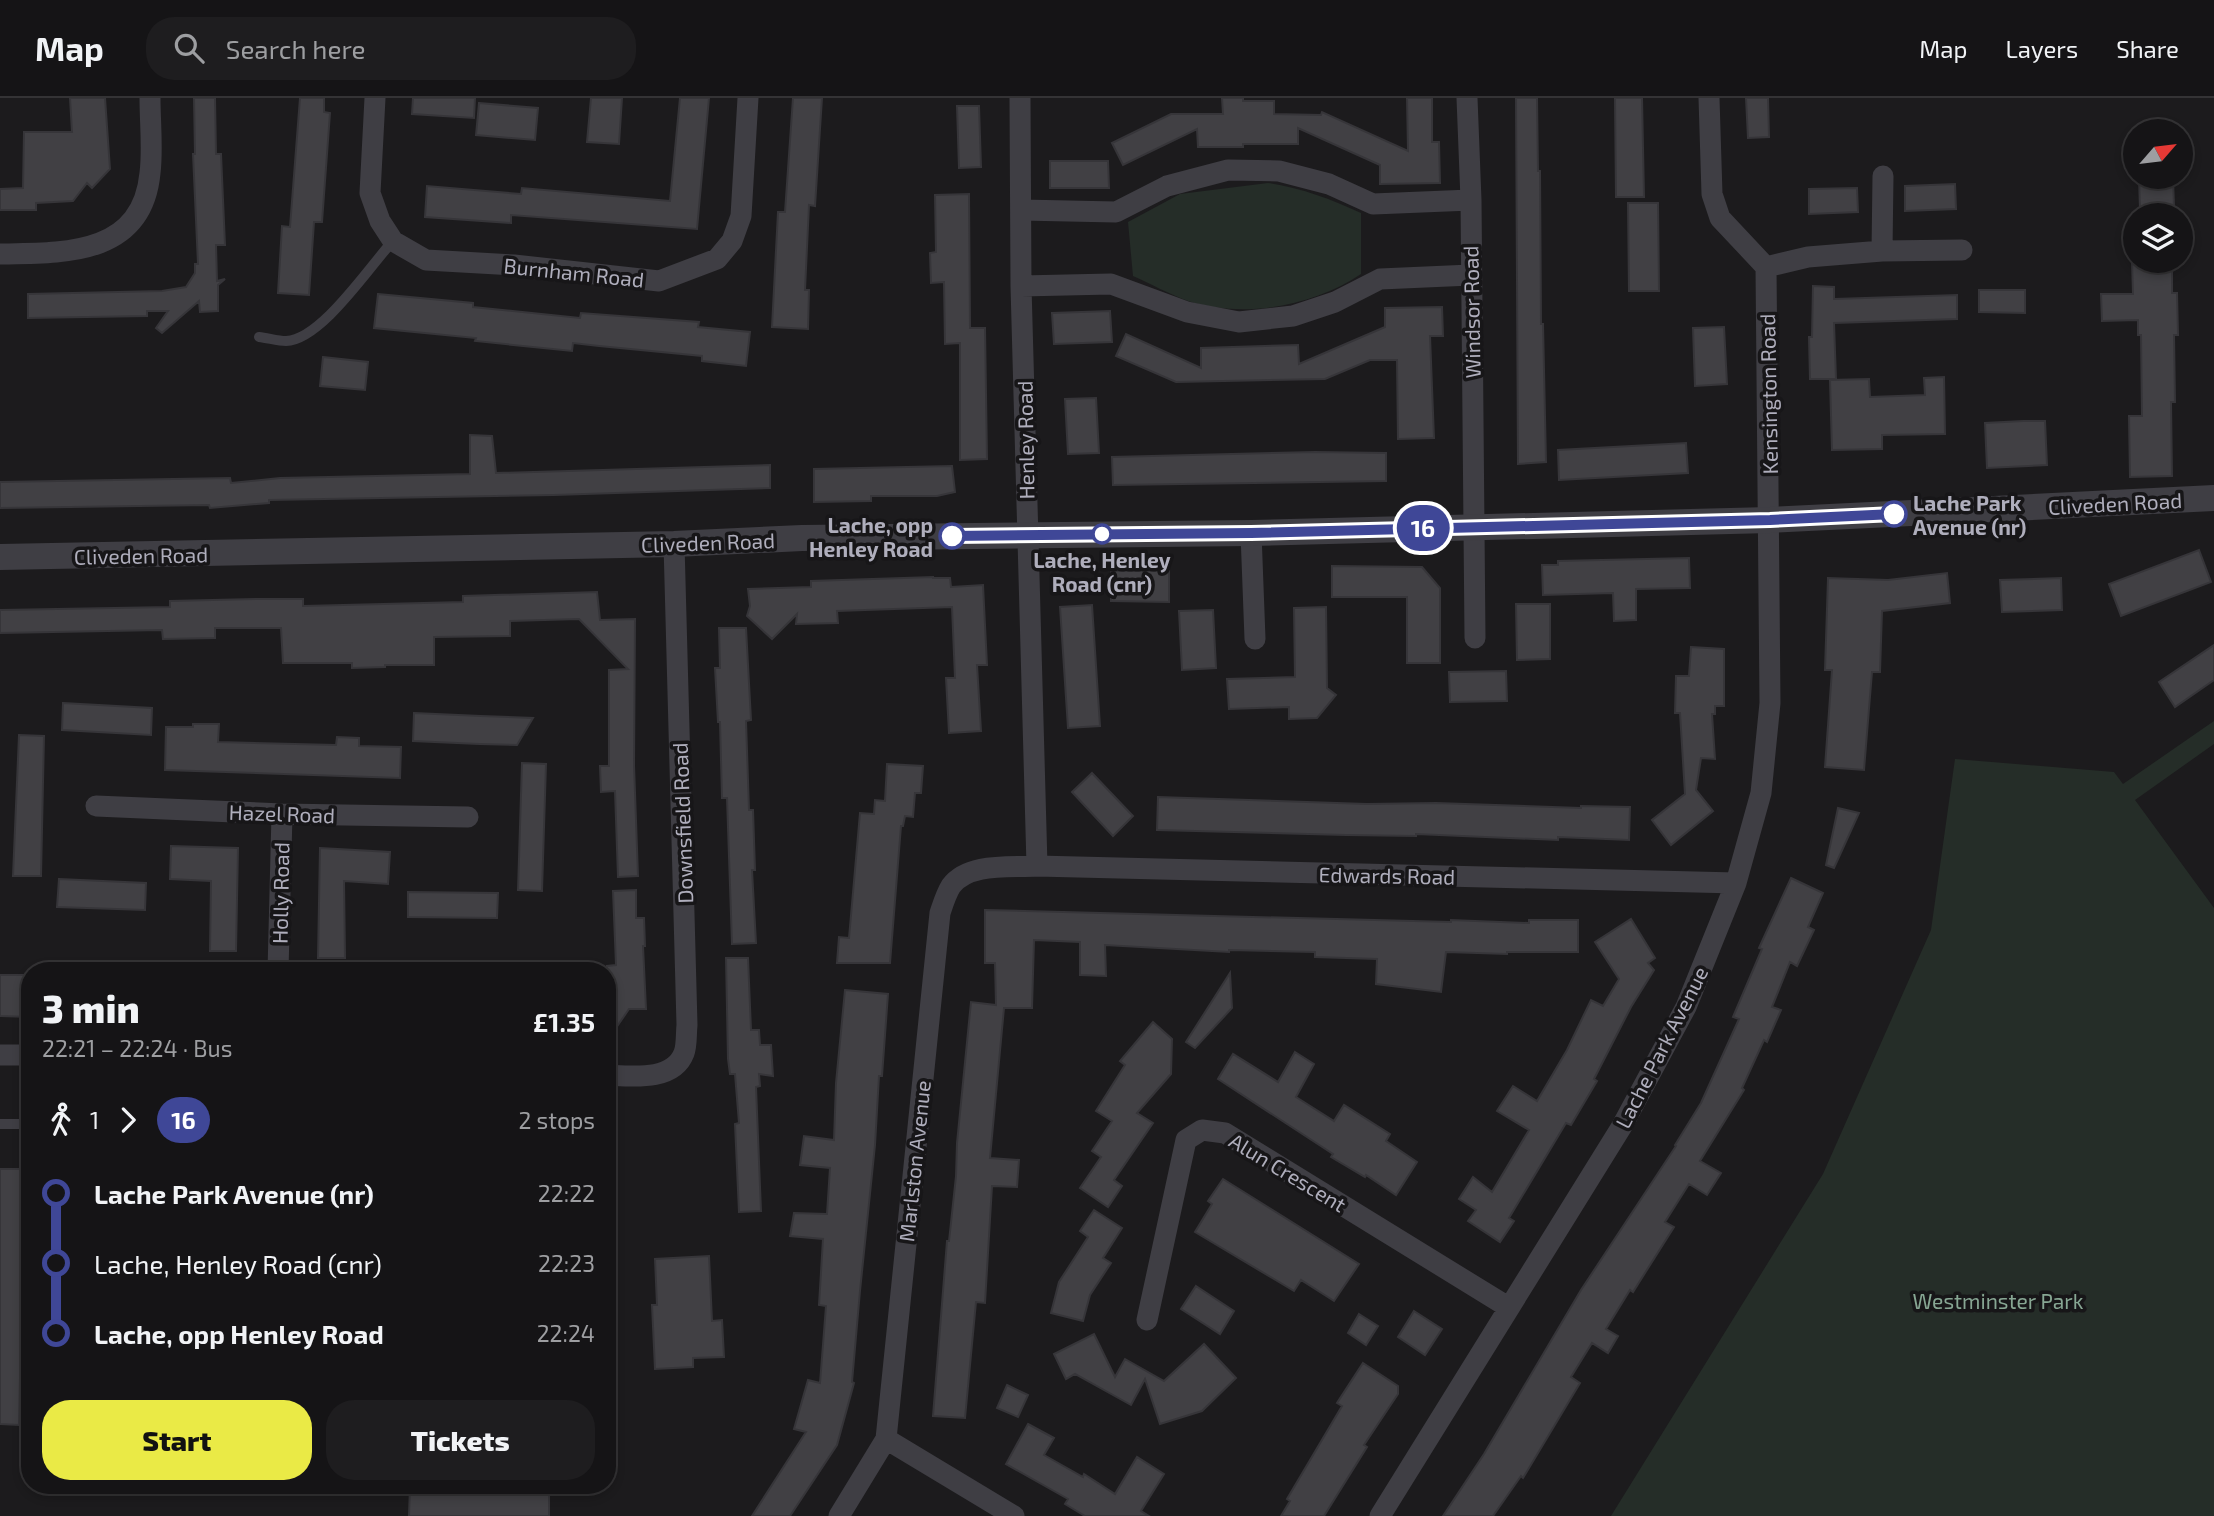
<!DOCTYPE html>
<meta charset="utf-8">
<style>
:root{--surface:#151416;--page:#1e1d1f;--text:#f1f3f6;--muted:#9d9ea1;--line:#343335;--accent:#eaea46}
body{margin:0;font-family:"Exo 2",sans-serif;background:var(--page);color:var(--text);height:100vh;display:flex;flex-direction:column;font-size:26px;white-space:nowrap}
*{box-sizing:border-box;margin:0}
p{font-size:23px;color:var(--muted)}
.icon{flex:none;width:38px;height:38px;fill:none;stroke:currentColor;stroke-width:2;stroke-linecap:round;stroke-linejoin:round}
.map{position:relative;flex:1;overflow:hidden}
.panel{position:absolute;left:21px;top:864px;width:595px;height:532px;display:flex;flex-direction:column;background:var(--surface);border-radius:28px;box-shadow:0 4px 10px #0003,0 0 0 2px var(--line)}
.panel>*{flex:none}
.badge{padding:0 14px;border-radius:23px;font-size:24px;line-height:46px}
.needle{width:46px;rotate:62deg}
.controls{position:absolute;left:2123px;top:21px;display:grid;gap:14px}
.controls a{display:grid;place-items:center;width:70px;height:70px;border-radius:50%;background:var(--surface);box-shadow:0 4px 10px #0003,0 0 0 2px var(--line);font-size:35px}
.map>.badge{position:absolute;translate:-50% -50%;box-shadow:0 0 0 4px #fff}
.legs{display:flex;align-items:center;gap:10px;height:77px;padding:0 21px;font-size:23px}
.legs p{margin-inline-start:auto}
.headline{display:flex;align-items:center;justify-content:space-between;height:119px;padding:0 21px}
h1{font-size:38px;font-weight:800;line-height:52px}
.action{display:flex;gap:14px;margin-top:auto;padding:14px 21px}
.action a{flex:1;height:80px;border-radius:28px;background:var(--accent);color:#111;font-size:28px;font-weight:800;line-height:80px;text-align:center}
.action a+a{background:var(--page);color:var(--text)}
ul{padding:0 21px;list-style:none}
li{display:flex;align-items:center;gap:24px;height:70px;font-size:26px}
li i{display:grid;place-items:center;width:10px;height:100%;margin:0 9px;background:currentColor}
li i::after{content:'';width:18px;height:18px;margin:-9px;border:5px solid;border-radius:50%;background:var(--surface)}
li p{margin-inline-start:auto}
li:first-child i{background:linear-gradient(#0000 50%,currentColor 0)}
li:last-child i{background:linear-gradient(currentColor 50%,#0000 0)}
header{display:flex;align-items:center;gap:42px;box-sizing:border-box;height:98px;padding:0 35px;background:var(--surface);border-bottom:2px solid var(--line)}
header strong{font-size:33px}
nav{display:flex;gap:38px;margin-inline-start:auto;font-size:24px}
.search{width:490px;height:63px;background:var(--page);display:flex;align-items:center;gap:18px;box-sizing:border-box;padding:0 24px;border-radius:28px;color:var(--muted);font-size:26px}
.map>svg:first-child{display:block}
.green{fill:#252d28}
.building{fill:#414044;stroke:#363539;stroke-width:2}
.lines{fill:none;stroke-linecap:round;stroke-linejoin:round}
.service{stroke:#3f3e44;stroke-width:10}
.minor{stroke:#3f3e44;stroke-width:21}
.tertiary{stroke:#3f3e44;stroke-width:26}
.line-1-casing{stroke:#fff;stroke-width:16}
.line-1{stroke:#3f4797;stroke-width:10}
.stop-1-dot{fill:#fff;stroke:#3f4797;stroke-width:3.5}
.labels{text-anchor:middle;dominant-baseline:central;stroke-width:7;stroke-linejoin:round;paint-order:stroke}
.street-label{font-size:21px;fill:#afaebc;stroke:#171618}
.stop-label{font-size:21px;font-weight:bold;fill:#afaebc;stroke:#171618;text-anchor:start}
.park-label{font-size:21px;fill:#87a693;stroke:#171618}
</style>
<header>
<strong>Map</strong>
<div class="search"><svg class="icon" aria-label="search" viewBox="0 0 24 24"><circle cx="10" cy="10" r="6"/><path d="M15 15l6 6"/></svg>Search here</div>
<nav><a>Map</a><a>Layers</a><a>Share</a></nav>
</header>
<div class="map">
<svg width="2214" height="1418" viewBox="0 0 2214 1418">
<rect width="100%" height="100%" fill="#1c1b1d"/>
<path class="green" d="M1268 85C1302 90 1330 101 1361 115V176C1314 208 1244 221 1188 203 1169 196 1151 186 1133 178L1128 124 1180 96Z
M2214 623V646L2135 702 2214 810V1418H1611L1823 1076 1931 832 1955 661 2114 674 2123 686Z"/>
<path class="building" d="M70 0H105L110 71 92 90 87 85 73 103 36 105V112H0V91L23 90 24 34H72Z
M194 0H215L216 56H221L225 147H216L217 183 225 181 218 187V213L200 214 199 203 162 235 156 230 168 213H147V218L28 220V196L162 193 186 189 195 175V166H198L193 56H195Z
M300 0H324V14L330 15 322 124H314L309 197 278 195 282 128 290 129Z
M413 0H475L474 20 412 16Z
M591 0H622L619 46 587 44Z
M680 0H709L697 131 511 117V125L425 119 427 88 521 96 522 90 670 103Z
M793 0H822L815 108 809 107 805 192H809L808 231 772 229 778 114H785Z
M1222 0H1243V3H1274V16L1321 17 1322 14 1408 53 1407 0H1432V44H1439L1440 85 1380 86V67L1298 30V46H1243V49H1198L1197 31 1123 67 1112 45 1171 16H1223Z
M1516 0H1537L1538 73H1540L1541 226H1543L1546 364 1518 366Z
M1615 0H1642L1644 99H1616Z
M1746 0H1768L1769 39 1748 40Z
M479 5 538 10 535 42 476 37Z
M957 8H979L981 69 959 70Z
M1050 63H1108L1109 90H1050Z
M2139 79H2173L2174 110 2140 111Z
M1955 86 1956 111 1905 113V88Z
M1857 90 1858 114 1809 116V91Z
M969 96 970 230H985L987 361 960 362V245L945 246 944 184 931 185 930 155 936 154 935 97Z
M1628 105H1658L1659 193H1629Z
M2132 163H2172V195H2177L2178 237H2174L2175 304H2171L2172 378 2130 379 2129 318H2142L2141 237H2138V222L2102 223 2101 196H2133Z
M1813 188 1834 189V201L1957 197V221L1834 225 1836 281H1810L1809 239H1812Z
M1979 192H2025V215L1979 214Z
M378 196 473 205V209L580 220 581 215 699 224 698 229 750 234 746 268 702 263V258L599 248 573 245 572 253 475 243 476 240 374 230Z
M1442 209 1443 238H1430L1434 340 1398 341 1397 262H1370L1325 281 1176 284 1116 258 1126 236 1201 270V250L1298 247 1299 266 1385 229V210Z
M1110 213 1112 244 1054 246 1052 215Z
M1724 229 1727 286 1695 288 1693 230Z
M323 259 368 264 365 292 320 288Z
M1944 279 1945 336 1882 337V351L1832 352 1830 282 1869 281 1870 299 1925 297 1924 280Z
M1096 300 1099 355 1068 356 1065 301Z
M2023 323H2045L2047 367 1987 370 1985 325Z
M470 337 492 338 496 375 770 367V390L554 397 269 402V405L210 410 209 407 0 410V384L230 380 231 385 280 380 470 376Z
M1686 345 1688 375 1559 382 1558 352Z
M1315 354 1386 355V383L1113 387 1112 359Z
M952 368 955 394 937 398H871V403L814 404V371Z
M2199 452 2211 484 2121 518 2109 486Z
M1689 460 1690 490 1636 491V522L1614 523 1613 495 1543 497 1542 467H1558V463Z
M1332 468 1422 469 1440 490V565H1407V499H1332Z
M1111 473H1169V504L1111 503Z
M1947 475 1950 505 1882 513 1880 574H1872L1864 672 1825 669 1832 572H1825L1828 480 1888 482Z
M933 479V480H950L951 489 983 487 987 567H977L981 633 949 635 946 580H955L952 509 837 513 838 525 796 526 797 516 772 541 747 518 750 508 748 491 811 489V483Z
M2061 480 2062 512 2002 514 2000 482Z
M597 494 600 522 635 521 634 667 638 778 618 779 615 693 601 694 600 668H609V572L628 571 579 521 510 523V538L434 539V567H385V569L352 570V565H283L281 530H215V540L163 541 162 532 0 535V512L170 509V503L255 501H303V508L463 504V498Z
M1516 506H1550V561L1517 562Z
M1092 507 1100 628 1068 630 1060 509Z
M1326 509 1327 590 1336 597 1317 620 1289 621V609L1229 611 1227 581 1295 579 1294 510Z
M1213 512 1216 570 1182 572 1179 513Z
M719 530H746L751 622 746 623 749 712H753L755 772H752L756 845 732 846 727 700H722L720 624H718L715 570H720Z
M2214 547V582L2175 609 2159 584Z
M1691 549 1724 551V608H1715V616H1712L1715 661 1701 660 1696 692 1713 713 1671 747 1652 722 1685 696 1680 615H1675L1676 578H1689Z
M1506 573 1507 603 1450 604 1449 574Z
M63 605 152 610 151 637 62 632Z
M414 615 481 618 533 620 517 647 479 646 413 643Z
M193 626H219L218 644 336 647 337 639 359 640V648L401 649 400 680 165 672 166 629H193Z
M19 637 44 638 41 778H13Z
M522 665 546 666 542 793 518 792Z
M887 666 923 668 921 695H915L913 719 905 718 903 728H901L890 865H837L839 839 849 840 860 715 874 716 875 702 885 703Z
M1092 675 1133 718 1113 738 1072 694Z
M1158 699 1367 706 1436 705 1581 710V708L1630 709 1629 742 1558 739V742L1416 736V738L1346 737 1157 732Z
M1838 710 1859 715 1834 770 1826 767Z
M171 748 238 750 236 853H210L211 783 170 781Z
M320 750 390 754 388 786 344 783 345 860H318Z
M1791 780 1823 795 1808 829 1814 832 1797 868 1790 864 1772 909 1781 912 1767 944 1764 942 1742 990 1744 992 1700 1063 1721 1075 1707 1097 1689 1086 1665 1124 1674 1129 1633 1194 1630 1192 1606 1231 1618 1238 1608 1255 1592 1245 1571 1279 1580 1285 1523 1380 1521 1378 1493 1418H1443L1484 1356 1581 1192 1676 1048 1675 1047 1701 1005 1739 921 1733 919 1762 851 1759 850Z
M59 781 146 785 145 812 57 809Z
M636 792V820H644L645 848H643L646 911H629L607 943V868L616 867 613 793Z
M408 794 498 795 497 820 408 819Z
M985 812 1451 824V822L1529 825V822H1578V854H1507V856L1446 854 1441 894 1376 886 1377 861 1315 859V854L1229 852V854L1105 847 1106 878 1080 877V844L1034 842 1032 910H1004L990 1060 1019 1062 1017 1089 992 1088 985 1205 976 1204 965 1320 933 1318 947 1143H949L956 1078 957 1045 971 904 996 907 995 865H985Z
M1631 821 1655 860 1648 865 1654 872 1631 909 1594 981 1597 983 1571 1027 1566 1025 1509 1120 1514 1123 1500 1144 1468 1123 1476 1112 1459 1101 1473 1079 1492 1094 1529 1032 1497 1013 1513 988 1537 1003 1567 952 1591 902 1603 908 1619 881 1595 844Z
M726 860H748L751 932H759L760 947H771L773 978 759 976 760 988 756 989 761 1113 739 1114 735 1026 739 1025 735 976H730L728 961Z
M1230 875 1232 910 1195 950 1186 944Z
M0 877H30V919L0 918Z
M845 892 888 896 882 978H879L875 1047 860 1193 852 1284 854 1285 837 1347 790 1418H752L806 1334 794 1331 808 1282 820 1285 826 1208 819 1207 823 1141 790 1138 794 1115 827 1116 830 1070 800 1067 804 1038 834 1042 836 985Z
M1153 924 1172 941 1171 976 1137 1015 1153 1025 1114 1082 1122 1088 1108 1109 1080 1090 1101 1059 1092 1053 1112 1023 1096 1013 1125 967 1120 963Z
M1295 954 1314 966 1296 999 1334 1023 1344 1007 1390 1036 1386 1043 1417 1064 1396 1097 1366 1077 1365 1079 1331 1059 1333 1056 1218 981 1233 956 1278 984Z
M0 1071H30V1128H27L24 1281H20L19 1327 0 1326Z
M1223 1081 1359 1166 1334 1203 1301 1182 1294 1193 1195 1134 1212 1106 1208 1103Z
M1094 1112 1122 1130 1103 1160 1111 1165 1090 1197 1083 1223 1051 1215 1059 1184 1088 1139 1080 1133Z
M709 1158 712 1223 722 1222 724 1259 693 1260V1269L655 1271 652 1207H657L655 1161Z
M1196 1188 1234 1213 1220 1236 1181 1211Z
M1414 1213 1442 1231 1425 1257 1398 1239Z
M1359 1216 1378 1228 1366 1247 1348 1235Z
M1094 1236 1115 1279 1125 1261 1164 1283 1204 1246 1236 1280 1202 1313 1160 1326 1145 1281 1131 1307 1075 1276 1066 1281 1054 1256Z
M1363 1265 1398 1288V1296L1364 1347 1367 1349 1324 1418H1281L1290 1403 1287 1401 1342 1308 1337 1305Z
M1007 1287 1028 1297 1018 1319 997 1310Z
M1028 1326 1054 1340 1044 1357 1083 1379 1084 1376 1115 1396 1137 1359 1164 1376 1141 1413 1149 1418H1085L1065 1406 1068 1401 1006 1366Z
M410 1388H549V1418H409Z"/>
<g class="lines">
<path class="service" d="M259 239C268 240 278 243 286 243 321 242 369 169 393 143
M0 1026H19"/>
<path class="minor" d="M375 0 370 95 380 123 393 143 426 162 514 167 659 183 717 161 732 143 741 118 748 0
M1020 0 1021 188 1037 768
M1467 0 1471 102 1475 540
M1709 0 1712 96 1720 120 1766 169
M1021 112 1116 114 1167 88 1228 72 1279 73 1329 86 1373 106 1471 102
M1882 153 1962 152
M0 156C64 155 142 158 150 75 153 51 150 25 150 0
M1766 169 1808 159 1882 153 1883 78
M1021 188 1111 186 1187 214 1239 224 1293 218 1335 204 1380 181 1471 177
M1251 435 1255 541
M96 708 282 716 468 719
M278 873 282 716
M0 957H30
M607 977C631 978 673 984 684 955 687 947 686 936 687 927L674 446
M1147 1222 1186 1042 1202 1032 1225 1035 1508 1209
M886 1341 1014 1418
M839 1418 886 1341 940 815C943 806 946 796 951 788 969 764 1011 770 1037 768L1736 785
M1380 1418 1622 1028 1686 909 1736 785 1761 695 1770 605 1766 169"/>
<path class="tertiary" d="M0 459 674 446 802 440 1251 435 1770 422 2214 400"/>
</g>
<g class="lines">
<g class="line-1-casing">
<path id="line-1" d="M952 438 1251 435 1770 422 1894 416"/>
</g>
<use href="#line-1" class="line-1"/>
</g>
<g class="stop-1-dot">
<circle cx="1894" cy="416" r="12"/>
<circle cx="1102" cy="436" r="9"/>
<circle cx="952" cy="438" r="12"/>
</g>
<g class="labels">
<g class="street-label">
<text transform="translate(574 174) rotate(6)">Burnham Road</text>
<text transform="translate(1471 214) rotate(-91)">Windsor Road</text>
<text transform="translate(1768 296) rotate(-91)">Kensington Road</text>
<text transform="translate(1025 342) rotate(-91)">Henley Road</text>
<text transform="translate(2115 405) rotate(-3)">Cliveden Road</text>
<text transform="translate(708 444) rotate(-2)">Cliveden Road</text>
<text transform="translate(141 457) rotate(-1)">Cliveden Road</text>
<text transform="translate(282 715) rotate(2)">Hazel Road</text>
<text transform="translate(682 725) rotate(-92)">Downsfield Road</text>
<text transform="translate(1387 777) rotate(1)">Edwards Road</text>
<text transform="translate(280 795) rotate(-89)">Holly Road</text>
<text transform="translate(1661 949) rotate(-63)">Lache Park Avenue</text>
<text transform="translate(914 1063) rotate(-84)">Marlston Avenue</text>
<text transform="translate(1288 1074) rotate(31)">Alun Crescent</text>
</g>
<g class="stop-label">
<text x="1913" y="404">Lache Park<tspan x="1913" dy="24">Avenue (nr)</tspan></text>
<text x="933" y="426" text-anchor="end">Lache, opp<tspan x="933" dy="24">Henley Road</tspan></text>
<text x="1102" y="461" text-anchor="middle">Lache, Henley<tspan x="1102" dy="24">Road (cnr)</tspan></text>
</g>
<g class="park-label">
<text x="1998" y="1202">Westminster Park</text>
</g>
</g>
</svg>
<div class="controls">
<a><svg class="needle" viewBox="-14 -14 28 28"><path d="M0-13l5 13h-10z" fill="#e53935"/><path d="M0 13l5-13h-10z" fill="#9d9ea1"/></svg></a>
<a><svg class="icon" aria-label="layers" viewBox="0 0 24 24"><path d="M12 4l9 5-9 5-9-5zM3 14l9 5 9-5"/></svg></a>
</div>
<b class="badge" style="left:1423px;top:430px;background:#3f4797;color:#fff">16</b>
<section class="panel">
<div class="headline"><div><h1>3 min</h1><p>22:21 – 22:24 · Bus</p></div><b>£1.35</b></div>
<div class="legs"><svg class="icon" aria-label="walk" viewBox="0 0 24 24"><circle cx="13" cy="4" r="2"/><path d="M13 8l-2 6 4 7M11 14l-3 7M7 12l3-4h3l4 4"/></svg>1<svg class="icon" aria-label="forward" viewBox="0 0 24 24"><path d="M9 5l7 7-7 7"/></svg><b class="badge" style="background:#3f4797;color:#fff">16</b><p>2 stops</p></div>
<ul>
<li><i style="color:#3f4797"></i><b>Lache Park Avenue (nr)</b><p>22:22</p></li>
<li><i style="color:#3f4797"></i><span>Lache, Henley Road (cnr)</span><p>22:23</p></li>
<li><i style="color:#3f4797"></i><b>Lache, opp Henley Road</b><p>22:24</p></li>
</ul>
<div class="action"><a>Start</a><a>Tickets</a></div>
</section>
</div>
